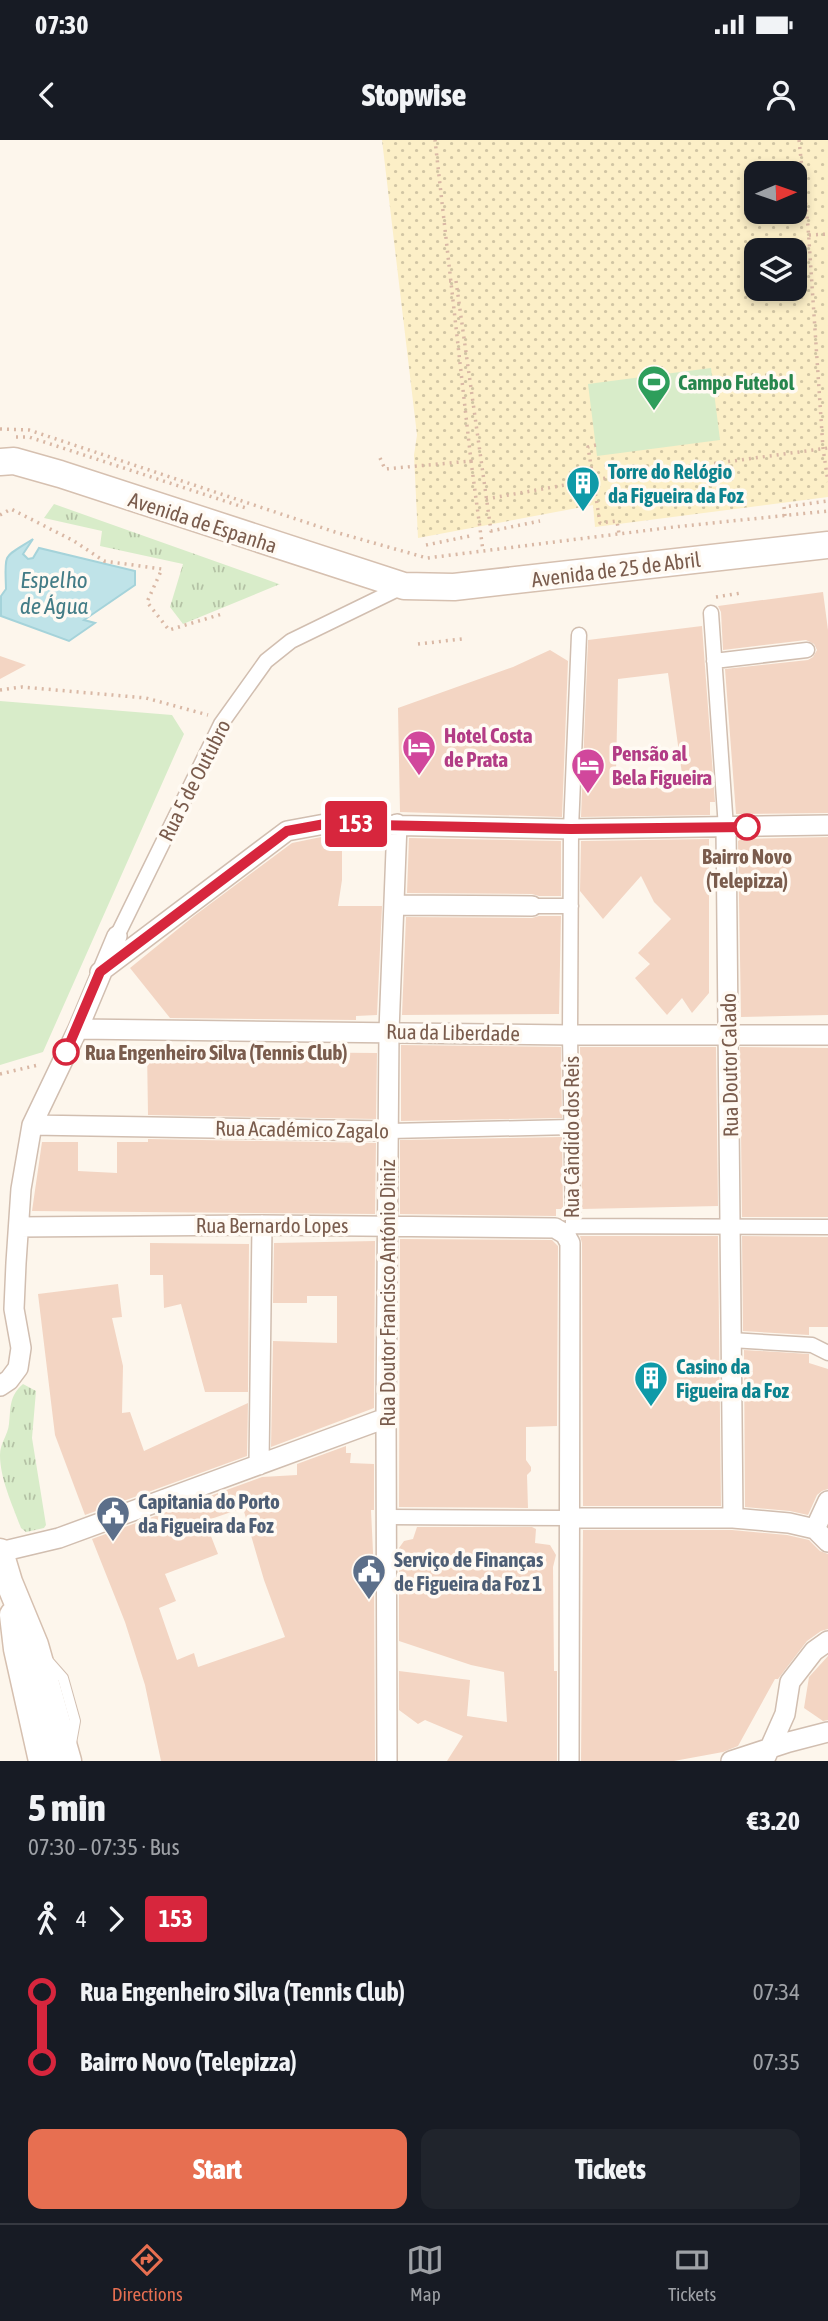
<!DOCTYPE html>
<meta charset="utf-8">
<style>
:root{--surface:#171b24;--page:#20242c;--text:#f1f3f6;--muted:#9ea1a6;--line:#363941;--accent:#e76f51}
body{margin:0;font-family:"Asap Condensed",sans-serif;background:var(--page);color:var(--text);height:100vh;display:flex;flex-direction:column;font-size:26px;white-space:nowrap}
*{box-sizing:border-box;margin:0}
p{font-size:23px;color:var(--muted)}
.icon{flex:none;width:38px;height:38px;fill:none;stroke:currentColor;stroke-width:2;stroke-linecap:round;stroke-linejoin:round}
.map{position:relative;height:1621px;overflow:hidden}
.panel{display:flex;flex-direction:column;background:var(--surface);flex:1}
.panel>*{flex:none}
.badge{padding:0 14px;border-radius:5px;font-size:24px;line-height:46px}
.needle{width:46px;rotate:88deg}
.fabs{position:absolute;left:744px;top:21px;display:grid;gap:14px}
.fabs a{display:grid;place-items:center;width:63px;height:63px;border-radius:14px;background:var(--surface);box-shadow:0 4px 10px #0003;font-size:35px}
.map>.badge{position:absolute;translate:-50% -50%;box-shadow:0 0 0 4px #fff}
.legs{display:flex;align-items:center;gap:10px;height:77px;padding:0 28px;font-size:23px}
.legs p{margin-inline-start:auto}
.head{display:flex;align-items:center;justify-content:space-between;height:119px;padding:0 28px}
h1{font-size:38px;font-weight:800;line-height:52px}
.button{display:flex;gap:14px;margin-top:auto;padding:14px 28px}
.button a{flex:1;height:80px;border-radius:14px;background:var(--accent);color:#fff;font-size:28px;font-weight:800;line-height:80px;text-align:center}
.button a+a{background:var(--page);color:var(--text)}
ul{padding:0 28px;list-style:none}
li{display:flex;align-items:center;gap:24px;height:70px;font-size:26px}
li i{display:grid;place-items:center;width:10px;height:100%;margin:0 9px;background:currentColor}
li i::after{content:'';width:18px;height:18px;margin:-9px;border:5px solid;border-radius:50%;background:var(--surface)}
li p{margin-inline-start:auto}
li:first-child i{background:linear-gradient(#0000 50%,currentColor 0)}
li:last-child i{background:linear-gradient(currentColor 50%,#0000 0)}
.status{display:flex;justify-content:space-between;align-items:center;height:49px;padding:0 35px;background:var(--surface);direction:ltr}
.status svg{height:19px;fill:currentColor}
header{display:flex;justify-content:space-between;align-items:center;height:91px;padding:0 28px;background:var(--surface);font-size:32px;font-weight:800}
.dock{display:flex;justify-content:space-around;align-items:center;height:98px;border-top:2px solid var(--line);background:var(--surface);font-size:19px;color:var(--muted)}
.dock a{display:grid;justify-items:center;gap:4px}
.dock .selected{color:var(--accent)}
.map>svg:first-child{display:block}
.grass{fill:url(#grass-tufts)}
.sand{fill:url(#sand-dots);fill-rule:evenodd}
.park{fill:#d8ecc9}
.water{fill:#bfe3e8;stroke:#a5d3da;stroke-width:2}
.building{fill:#f3d5c3;fill-rule:evenodd}
.lines{fill:none;stroke-linecap:round;stroke-linejoin:round}
.service-casing{stroke:#d1beb0;stroke-width:12}
.pedestrian-casing{stroke:#d1beb0;stroke-width:17}
.minor-casing{stroke:#d1beb0;stroke-width:22}
.secondary-casing{stroke:#d6c0b0;stroke-width:29}
.path{stroke:#d9b8a5;stroke-width:3.5;stroke-dasharray:2 5;stroke-linecap:butt}
.service{stroke:#fff;stroke-width:10}
.pedestrian{stroke:#fff;stroke-width:14}
.minor{stroke:#fff;stroke-width:19}
.secondary{stroke:#fff;stroke-width:26}
.line-1-casing{stroke:#fff;stroke-width:16}
.line-1{stroke:#d7263d;stroke-width:10}
.stop-1-dot{fill:#fff;stroke:#d7263d;stroke-width:3.5}
.labels{text-anchor:middle;dominant-baseline:central;stroke-width:7;stroke-linejoin:round;paint-order:stroke}
.leisure-label{font-size:21px;font-weight:bold;fill:#27864d;stroke:#fffaf3;text-anchor:start}
.culture-label{font-size:21px;font-weight:bold;fill:#0d838f;stroke:#fffaf3;text-anchor:start}
.street-label{font-size:21px;fill:#7a5c4d;stroke:#fffaf3}
.hotel-label{font-size:21px;font-weight:bold;fill:#b23c85;stroke:#fffaf3;text-anchor:start}
.stop-label{font-size:21px;font-weight:bold;fill:#7a5c4d;stroke:#fffaf3}
.service-label{font-size:21px;font-weight:bold;fill:#4e5e75;stroke:#fffaf3;text-anchor:start}
.water-label{font-size:23px;font-style:italic;fill:#437c86;stroke:#fffaf3}
</style>
<div class="status"><b>07:30</b><svg viewBox="0 0 49 12"><path d="M0 12V9h3v3zM5 12V6h3v6zM10 12V3h3v9zM15 12V0h3v12zM26 1h20v11H26zM47 4h2v5h-2z"/></svg></div>
<header><svg class="icon" aria-label="back" viewBox="0 0 24 24"><path d="M15 5l-7 7 7 7"/></svg>Stopwise<svg class="icon" aria-label="person" viewBox="0 0 24 24"><circle cx="12" cy="8" r="4"/><path d="M4 21q1-7 8-7t8 7"/></svg></header>
<div class="map">
<svg width="828" height="1621" viewBox="0 0 828 1621">
<defs>
<pattern id="grass-tufts" width="24" height="20" patternUnits="userSpaceOnUse" patternTransform="scale(1.75)"><rect width="24" height="20" fill="#d8ecc9"/><path d="M3 7l-1-3M5 7V3M7 7l1-3M15 17l-1-3M17 17v-4M19 17l1-3" fill="none" stroke="#b4c2a5"/></pattern>
<pattern id="sand-dots" width="8" height="8" patternUnits="userSpaceOnUse" patternTransform="scale(1.75)"><rect width="8" height="8" fill="#fcefc7"/><path d="M2 2h.1M6 6h.1" fill="none" stroke="#d1c5a4" stroke-width="1.8" stroke-linecap="round"/></pattern>
</defs>
<rect width="100%" height="100%" fill="#fdf6ec"/>
<path class="grass" d="M54 364 279 444H280L183 484 170 467 183 424 100 406 102 391 44 378Z
M23 1244 36 1251 32 1298 46 1385 44 1388 26 1392 21 1388C13 1366 0 1339 0 1315 0 1303 8 1295 9 1284 11 1267 9 1256 23 1244Z"/>
<path class="sand" d="M382 0H828V357L595 387 593 365 418 398 414 315 417 295ZM756 33H794V72H756ZM756 110H794V149H756Z"/>
<path class="park" d="M711 228 720 300 597 316 588 244Z
M0 561 172 575 184 594 43 912 0 925Z"/>
<path class="water" d="M33 399 23 414 28 419 33 418 39 408 135 431V445L84 480 95 483 69 501 1 476V456L6 449C5 411 2 419 33 399Z"/>
<path class="building" d="M823 452 828 490V673L736 674 725 529 808 520 813 517 817 510 814 504 806 500 723 510 721 472 718 466Z
M702 486 715 662H710V675L581 677 588 500ZM668 533 682 634 616 632 618 539Z
M550 510 568 521 562 677 400 672 398 568 513 527Z
M0 516 26 525 0 539Z
M326 696 342 697V740L338 766H382L377 875 356 876V880L170 878 130 828 194 776 292 703Z
M828 697V875L741 877 738 701 741 699Z
M409 698 561 701V756H539L532 754 407 753Z
M709 699V853L692 873 682 858 667 875 635 838 650 824 638 813 671 779 654 762 641 736 603 779 580 751 581 701Z
M539 776H561L559 874 402 875 406 777 532 778Z
M401 905 561 907 562 978 401 981Z
M580 907H716L718 1066 582 1069Z
M740 907 828 908V1077H742Z
M147 909 244 912 377 913 376 979 148 975Z
M562 997 563 1069H556V1076L400 1074V1000Z
M148 999 376 1003 375 1074 32 1071 42 1002H78V1031L117 1033V1002H148Z
M580 1096H718L721 1366H583L582 1103Z
M742 1096 828 1097V1187H809V1195L743 1191Z
M400 1099 552 1100 558 1106 557 1286 526 1287V1320L531 1327V1331L527 1335 528 1368 399 1367Z
M375 1101 374 1268 271 1307 273 1201 337 1203V1156H307V1163H273L274 1103Z
M150 1103 249 1104 248 1252H205L181 1164 164 1168 163 1135H150Z
M118 1144 122 1177 112 1178 123 1226 122 1273 130 1272 144 1311 248 1263 247 1316 85 1375 55 1295 38 1154Z
M744 1210 809 1214V1223L828 1229V1349L822 1351 817 1355 808 1375 790 1371 745 1367Z
M346 1306V1313H351L350 1323 374 1324V1370H371L374 1433 375 1621H161L145 1545 125 1482 92 1399 262 1337 297 1335V1324ZM243 1368 264 1440 285 1497 198 1527 194 1513 177 1520 159 1468 176 1461 165 1434 218 1414 205 1381Z
M417 1387H532L536 1389 535 1403 550 1405 556 1415 553 1427 554 1531H557V1621H447L463 1596 425 1580 418 1584 399 1570V1531L470 1540 467 1576 507 1582 504 1532 471 1525 399 1501V1408L404 1401 413 1399Z
M583 1390H732L787 1395 809 1400 820 1411 828 1414V1489L821 1491 807 1501 778 1539H775L738 1606 723 1612 674 1621H581Z
M828 1516V1580L823 1581 804 1568 809 1537Z"/>
<g class="lines">
<g class="service-casing">
<path id="service" d="M48 1521 63 1538 75 1581 71 1603"/>
</g>
<g class="pedestrian-casing">
<path id="pedestrian" d="M711 473 726 688
M714 521 807 510
M532 766H571
M117 796 221 584 266 521 291 501 404 446
M389 991 573 987
M573 1086 828 1087
M565 1094 573 1086 570 895 571 689 579 495
M731 1200 812 1205 828 1213
M387 1377 570 1378"/>
</g>
<g class="minor-casing">
<path id="minor" d="M726 688 733 1378
M394 765 532 766
M100 832 287 691 325 684 571 689 828 685
M78 889 570 895H828
M32 985 389 991
M19 1087 262 1085 555 1088 565 1094 570 1103 569 1621
M0 1246 9 1240 18 1228 21 1208 14 1169 16 1123 21 1049 32 985 78 889 117 796
M259 1325 262 1085
M570 1378H733L789 1383 815 1389 828 1402
M815 1389 828 1361
M0 1412 59 1398 386 1278
M387 1621 386 1278 389 891 397 684
M731 1621 789 1602 828 1592
M764 1621 785 1574 790 1542 814 1511 828 1501"/>
</g>
<g class="secondary-casing">
<path id="secondary" d="M0 322 14 321 60 334 404 446 454 447 828 405
M0 1412 9 1442 35 1505 68 1621
M13 1475 17 1509 42 1621"/>
</g>
<path class="path" d="M799 0 808 86 823 308 828 342
M809 95 828 94
M449 141H456L491 391 540 381
M0 289 29 290 335 392 427 418 674 387 828 371
M16 297H29L246 368
M596 305 588 307 600 383 617 381 619 394
M380 318 385 329 471 321 435 0
M471 321 483 411
M486 359 593 340 828 308
M0 375 11 369 74 401 104 421 162 429 147 462 169 490 222 474
M785 376 784 367 828 361
M426 405 470 396
M716 457 741 453
M418 504 462 499
M0 550 22 547 146 558 208 575
M0 934 38 925"/>
<use href="#service" class="service"/>
<use href="#pedestrian" class="pedestrian"/>
<use href="#minor" class="minor"/>
<use href="#secondary" class="secondary"/>
</g>
<g class="lines">
<g class="line-1-casing">
<path id="line-1" d="M66 912 100 832 287 691 325 684 571 689 747 687"/>
</g>
<use href="#line-1" class="line-1"/>
</g>
<defs>
<g id="stadium-pin" transform="scale(1.75)"><path d="M0 17L-7.5 6A9.5 9.5 0 1 1 7.5 6Z" fill="#2e9e5b" stroke="#fffaf3"/><path d="M0-5a6.5 5 0 1 0 0 10a6.5 5 0 1 0 0-10ZM-3.5-1.8h7v3.6h-7Z" fill="#fff"/></g>
<g id="building-pin" transform="scale(1.75)"><path d="M0 17L-7.5 6A9.5 9.5 0 1 1 7.5 6Z" fill="#0f9aa8" stroke="#fffaf3"/><path d="M-4-6H4V6H1V3H-1V6H-4ZM-2.5-4.3h1.7v1.8h-1.7ZM.8-4.3h1.7v1.8H.8ZM-2.5-1h1.7V.8h-1.7ZM.8-1h1.7V.8H.8Z" fill="#fff"/></g>
<g id="hotel-pin" transform="scale(1.75)"><path d="M0 17L-7.5 6A9.5 9.5 0 1 1 7.5 6Z" fill="#d1479c" stroke="#fffaf3"/><path d="M-6-4.5h1.5V1H6V5H4.5V3h-9V5H-6ZM-4 0a1.8 1.8 0 1 1 3.6 0ZM.5 0V-2.5h3Q6-2.5 6 0Z" fill="#fff"/></g>
<g id="civic-pin" transform="scale(1.75)"><path d="M0 17L-7.5 6A9.5 9.5 0 1 1 7.5 6Z" fill="#5c6f8a" stroke="#fffaf3"/><path d="M-.6-6.5H3V-4.5H.6V-3L4-1V1h2V6H-6V1h2V-1L-.6-3ZM-1.2 2.5V6h2.4V2.5Z" fill="#fff"/></g>
</defs>
<g fill-rule="evenodd">
<use href="#stadium-pin" x="654" y="242"/>
<use href="#building-pin" x="583" y="343"/>
<use href="#hotel-pin" x="419" y="607"/>
<use href="#hotel-pin" x="588" y="625"/>
<use href="#building-pin" x="651" y="1238"/>
<use href="#civic-pin" x="113" y="1373"/>
<use href="#civic-pin" x="369" y="1431"/>
</g>
<g class="stop-1-dot">
<circle cx="747" cy="687" r="12"/>
<circle cx="66" cy="912" r="12"/>
</g>
<g class="labels">
<g class="leisure-label">
<text x="678" y="242">Campo Futebol</text>
</g>
<g class="culture-label">
<text x="608" y="331">Torre do Relógio<tspan x="608" dy="24">da Figueira da Foz</tspan></text>
<text x="676" y="1226">Casino da<tspan x="676" dy="24">Figueira da Foz</tspan></text>
</g>
<g class="street-label">
<text transform="translate(203 382) rotate(18)">Avenida de Espanha</text>
<text transform="translate(616 429) rotate(-7)">Avenida de 25 de Abril</text>
<text transform="translate(194 640) rotate(-63)">Rua 5 de Outubro</text>
<text transform="translate(453 892) rotate(1)">Rua da Liberdade</text>
<text transform="translate(729 925) rotate(-91)">Rua Doutor Calado</text>
<text transform="translate(302 989) rotate(1)">Rua Académico Zagalo</text>
<text transform="translate(571 997) rotate(-90)">Rua Cândido dos Reis</text>
<text x="272" y="1085">Rua Bernardo Lopes</text>
<text transform="translate(387 1153) rotate(-90)">Rua Doutor Francisco António Diniz</text>
</g>
<g class="hotel-label">
<text x="444" y="595">Hotel Costa<tspan x="444" dy="24">de Prata</tspan></text>
<text x="612" y="613">Pensão al<tspan x="612" dy="24">Bela Figueira</tspan></text>
</g>
<g class="stop-label">
<text x="747" y="716">Bairro Novo<tspan x="747" dy="24">(Telepizza)</tspan></text>
<text x="85" y="912" text-anchor="start">Rua Engenheiro Silva (Tennis Club)</text>
</g>
<g class="service-label">
<text x="138" y="1361">Capitania do Porto<tspan x="138" dy="24">da Figueira da Foz</tspan></text>
<text x="394" y="1419">Serviço de Finanças<tspan x="394" dy="24">de Figueira da Foz 1</tspan></text>
</g>
<g class="water-label">
<text x="54" y="440">Espelho<tspan x="54" dy="26">de Água</tspan></text>
</g>
</g>
</svg>
<div class="fabs">
<a><svg class="needle" viewBox="-14 -14 28 28"><path d="M0-13l5 13h-10z" fill="#e53935"/><path d="M0 13l5-13h-10z" fill="#9ea1a6"/></svg></a>
<a><svg class="icon" aria-label="layers" viewBox="0 0 24 24"><path d="M12 4l9 5-9 5-9-5zM3 14l9 5 9-5"/></svg></a>
</div>
<b class="badge" style="left:356px;top:684px;background:#d7263d;color:#fff">153</b>
</div>
<section class="panel">
<div class="head"><div><h1>5 min</h1><p>07:30 – 07:35 · Bus</p></div><b>€3.20</b></div>
<div class="legs"><svg class="icon" aria-label="walk" viewBox="0 0 24 24"><circle cx="13" cy="4" r="2"/><path d="M13 8l-2 6 4 7M11 14l-3 7M7 12l3-4h3l4 4"/></svg>4<svg class="icon" aria-label="forward" viewBox="0 0 24 24"><path d="M9 5l7 7-7 7"/></svg><b class="badge" style="background:#d7263d;color:#fff">153</b></div>
<ul>
<li><i style="color:#d7263d"></i><b>Rua Engenheiro Silva (Tennis Club)</b><p>07:34</p></li>
<li><i style="color:#d7263d"></i><b>Bairro Novo (Telepizza)</b><p>07:35</p></li>
</ul>
<div class="button"><a>Start</a><a>Tickets</a></div>
</section>
<nav class="dock">
<a class="selected"><svg class="icon" aria-label="directions" viewBox="0 0 24 24"><path d="M12 3l9 9-9 9-9-9zM9 14v-3h6M13 9l2 2-2 2"/></svg>Directions</a>
<a><svg class="icon" aria-label="map" viewBox="0 0 24 24"><path d="M3 6l6-2 6 2 6-2v14l-6 2-6-2-6 2zM9 4v14M15 6v14"/></svg>Map</a>
<a><svg class="icon" aria-label="tickets" viewBox="0 0 24 24"><path d="M3 7h18v10H3zM15 7v10"/></svg>Tickets</a>
</nav>
